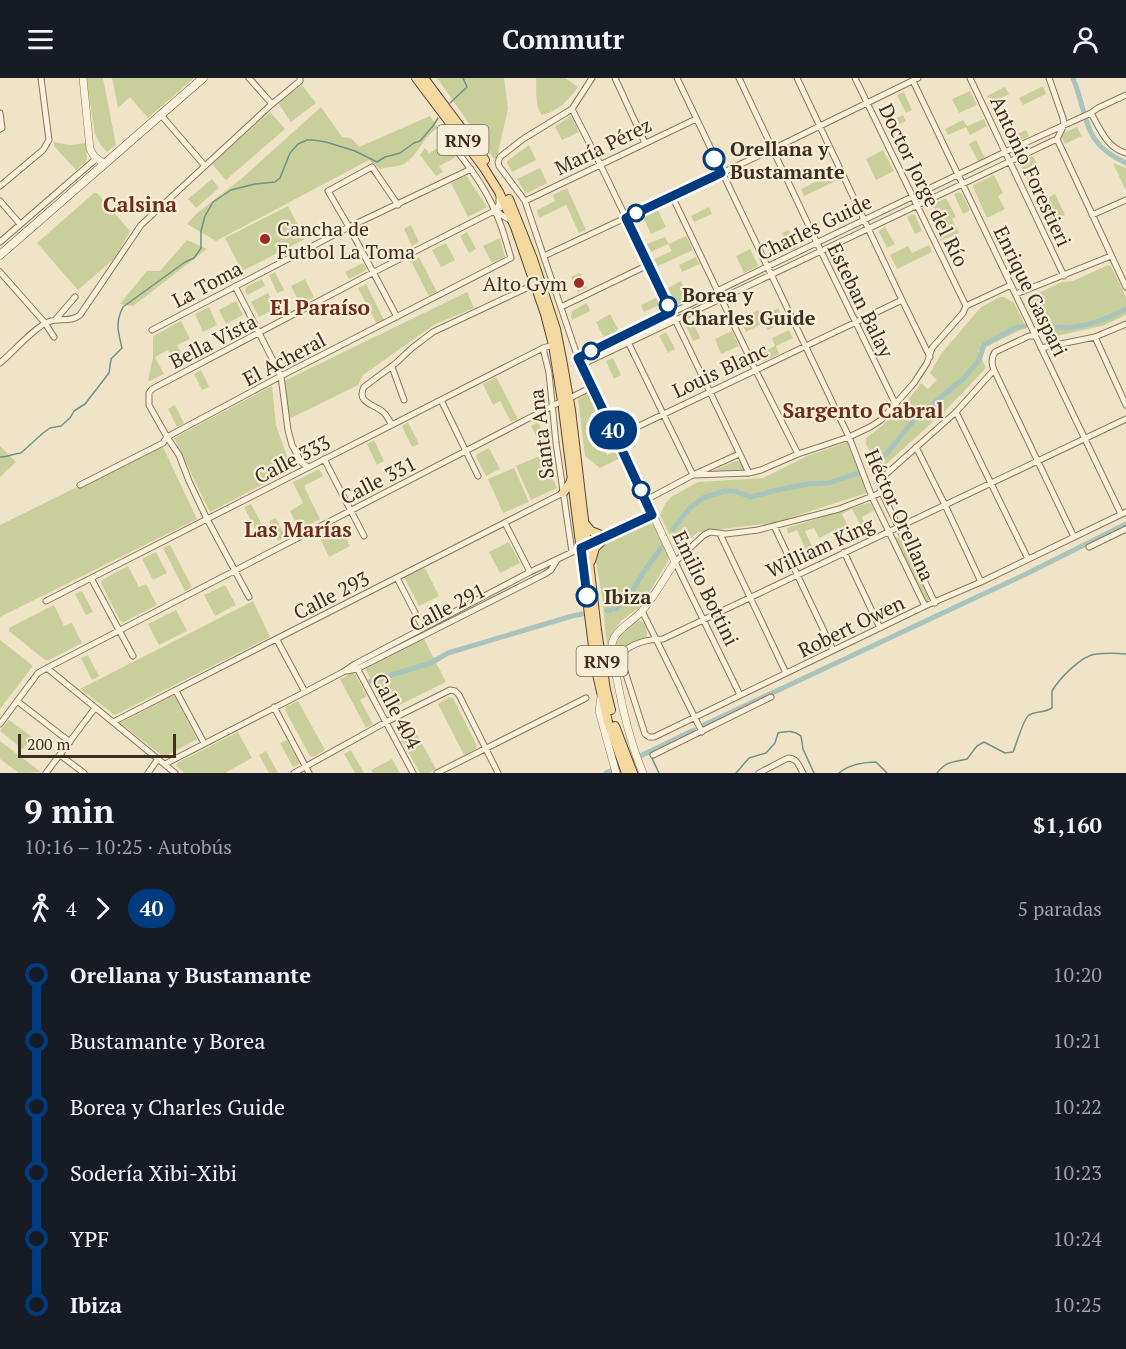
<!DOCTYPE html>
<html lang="es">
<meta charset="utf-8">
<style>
:root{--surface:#171b24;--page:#20242c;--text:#f1f3f6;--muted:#9ea1a6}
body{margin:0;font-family:"PT Serif",serif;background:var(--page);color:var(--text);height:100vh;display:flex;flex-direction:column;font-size:22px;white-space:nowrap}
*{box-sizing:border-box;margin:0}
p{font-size:20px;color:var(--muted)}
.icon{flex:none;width:33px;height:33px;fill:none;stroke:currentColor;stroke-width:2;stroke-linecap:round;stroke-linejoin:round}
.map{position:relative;height:695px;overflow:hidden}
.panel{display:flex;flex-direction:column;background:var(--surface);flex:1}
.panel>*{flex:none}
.badge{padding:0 12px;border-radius:20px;font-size:21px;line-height:39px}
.scale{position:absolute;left:18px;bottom:15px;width:158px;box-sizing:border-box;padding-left:6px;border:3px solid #3d2e20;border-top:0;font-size:16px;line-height:21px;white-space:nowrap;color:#3d2e20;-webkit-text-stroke:4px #f7eed8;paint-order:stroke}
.map>.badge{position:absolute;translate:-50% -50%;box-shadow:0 0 0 3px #fff}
.legs{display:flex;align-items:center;gap:9px;height:66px;padding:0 24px;font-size:20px}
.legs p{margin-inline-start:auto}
.summary{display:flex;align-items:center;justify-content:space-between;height:102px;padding:0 24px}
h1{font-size:33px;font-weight:700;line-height:45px}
ul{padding:0 24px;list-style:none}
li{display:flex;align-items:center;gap:21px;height:66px;font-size:22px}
li i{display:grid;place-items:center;width:9px;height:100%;margin:0 8px;background:currentColor}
li i::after{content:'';width:15px;height:15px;margin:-8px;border:4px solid;border-radius:50%;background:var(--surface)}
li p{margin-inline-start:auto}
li:first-child i{background:linear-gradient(#0000 50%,currentColor 0)}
li:last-child i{background:linear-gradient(currentColor 50%,#0000 0)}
header{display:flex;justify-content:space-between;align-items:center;height:78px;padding:0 24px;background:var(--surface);font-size:27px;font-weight:700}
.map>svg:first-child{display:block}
.green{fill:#c9cf9b}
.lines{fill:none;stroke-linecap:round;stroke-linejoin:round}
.stream{stroke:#6f938a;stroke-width:1.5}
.canal{stroke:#a9c4bc;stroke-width:5}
.minor-casing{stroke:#8d765c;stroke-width:7}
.tertiary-casing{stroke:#8d765c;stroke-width:8}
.secondary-casing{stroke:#6f573f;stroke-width:9}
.primary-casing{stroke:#5b4430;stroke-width:10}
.minor{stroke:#faf1dc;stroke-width:5}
.tertiary{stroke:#faf1dc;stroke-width:7}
.secondary{stroke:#faf1dc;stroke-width:8}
.primary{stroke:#f3d9a0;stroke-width:8}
.line-1-casing{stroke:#fff;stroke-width:14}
.line-1{stroke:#003b80;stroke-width:9}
.stop-1-dot{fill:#fff;stroke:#003b80;stroke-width:3}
.poi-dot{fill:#9e2a2b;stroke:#f7eed8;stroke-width:2}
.labels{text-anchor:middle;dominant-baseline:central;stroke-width:4.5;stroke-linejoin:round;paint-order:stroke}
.shield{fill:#f7eed8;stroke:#756857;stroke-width:1.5}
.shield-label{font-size:18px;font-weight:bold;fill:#3d2e20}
.street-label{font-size:20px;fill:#3d2e20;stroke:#f7eed8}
.stop-label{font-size:20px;font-weight:bold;fill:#3d2e20;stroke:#f7eed8;text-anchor:start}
.poi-label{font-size:20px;fill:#3d2e20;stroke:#f7eed8;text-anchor:start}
.neighbourhood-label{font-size:21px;font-weight:bold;fill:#6b2e1e;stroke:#f7eed8}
</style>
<header><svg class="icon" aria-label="menu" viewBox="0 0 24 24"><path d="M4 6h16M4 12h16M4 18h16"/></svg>Commutr<svg class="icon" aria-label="person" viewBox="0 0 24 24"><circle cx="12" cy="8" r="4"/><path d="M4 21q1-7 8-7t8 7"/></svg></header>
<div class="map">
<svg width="1126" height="695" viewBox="0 0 1126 695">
<rect width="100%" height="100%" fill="#f0e4c8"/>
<path class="green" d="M86 0H103L116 67 107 74 101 67 95 56Z
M112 0H194L148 40 130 19 118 30Z
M437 0H504L508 31 497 79 494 81Z
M536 0H565L578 9C569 22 558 33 542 37 534 26 537 12 536 0Z
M302 7 316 25 291 44 278 25Z
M1043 8 1046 16 1023 27 1019 20Z
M1005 9 1009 16 990 25 987 18Z
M970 13 977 27 959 35 952 21Z
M904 14 912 32 906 35 897 17Z
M321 29 342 59 351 60 359 69 430 38 438 50C423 58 419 77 404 86 397 89 387 89 380 91L369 82 216 163 187 146 196 136 241 101Z
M270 34 285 51 226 102 211 85Z
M903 37 906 43 888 52 885 45Z
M570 38 572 39 579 54 562 62 555 49Z
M984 41 987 48 970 57 966 49 948 57 945 51 963 42 967 48Z
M1077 49 1082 58 1065 66 1061 58 1063 55Z
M1026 52 1029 58 1012 66 1009 65 1007 61Z
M976 62 985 80 978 83 969 66Z
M54 64 70 67 86 65 87 82 76 92 54 68Z
M446 66 456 79 439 88 443 94 436 98 420 77 425 70 429 75Z
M529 67 536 82 512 94 507 85V83Z
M883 72 894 93 876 102 866 81Z
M1033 78 1042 96 1028 103 1020 86 1021 83Z
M1113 85 1126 90V111H1125Z
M540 90 547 105 528 115 525 114 517 101Z
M836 94 840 101 804 118 801 111Z
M994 97 1003 115 998 118 1005 131 987 140 973 109 974 107Z
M465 98 467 99 487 129 468 139 451 105Z
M212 101 219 110 196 130 188 121Z
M567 110 586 152 579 155 566 127 539 140 537 132 555 123 553 117Z
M959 114 962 116 970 132 963 136 954 116Z
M94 115H97L130 153 116 179 78 212 37 165Z
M1055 116 1065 137 1047 146 1038 125Z
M946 120 956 139 952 141 959 155 941 163 934 149 941 145 932 127Z
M288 128 305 161 242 193 225 160Z
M709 129 712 136 694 144 691 138Z
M658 132 666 149 651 156 643 139Z
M912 136 915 137 922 153 915 156 907 139Z
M411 147 419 164 412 168 404 151Z
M885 149 895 166 887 170 879 154 880 152Z
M789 152 797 170 790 173 782 155Z
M467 154 476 171 469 175 460 158Z
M686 158 693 172 658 188 654 181 672 173 668 166 651 174 647 166 665 159 669 166Z
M500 160 505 179 492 185 483 168Z
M187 162 207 171 133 228 120 226 147 193H160Z
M446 165 455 182 441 189 432 172Z
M929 167 932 174 897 191 890 177 908 168 912 175Z
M750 171 758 187 757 189 744 195 736 178Z
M419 179 437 214 429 218 411 183Z
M696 179 700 186 682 194 679 187Z
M363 185 366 190 365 193 349 201 345 194Z
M1108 187 1111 188 1126 219V237L1102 248 1047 260 1044 259 1027 223 1028 220 1062 204 1073 203Z
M275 194 284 212 277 215 269 197Z
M580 195 587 210 578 214 571 199Z
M262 201 265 208 247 217 245 213 246 209Z
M305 201 314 219 300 226 291 208Z
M681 203 690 221 678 227 676 226 668 210Z
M366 206 384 242 377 246 358 210Z
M467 214 474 230 436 246 421 256 363 297 358 307 287 342 282 304Z
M268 215 276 230 259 239 251 224Z
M658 219 661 226 644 234 641 227Z
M1000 219H1004L1014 225 1024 245 1022 251 978 273 985 288V291L947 331 883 389H878L866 366V360C889 343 904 328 921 305L928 311 937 302 930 295 941 276 981 229Z
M236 223 243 237 226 246 219 232Z
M587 225 590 233 572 242 571 238 572 233Z
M209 229 217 247 203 254 195 236Z
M778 230 785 244 768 252 764 245 746 254 740 241 758 232 761 238Z
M610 236 620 255 605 262 596 244Z
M670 238 671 241 587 281 585 280Z
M692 242 700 260 693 263 685 246Z
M181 243 190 261 177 267 186 285 177 289 168 272 155 279 164 296 150 303 148 302 153 280V259L155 257Z
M789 252 793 260 776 268 779 276 762 284 761 283 757 277 775 268 772 260Z
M732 253 739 268 721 276 715 261Z
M666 254 675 271 668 275 659 258Z
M613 280 621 297 614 301 606 283Z
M201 292 209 309 202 312 194 296Z
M496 299 518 341 511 344 500 323 493 327 483 306Z
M272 308 276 347 289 384 285 395 210 434 174 360Z
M589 315 599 332 591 336 594 363 597 372 604 370 607 377 617 372 620 380 600 390 585 378 578 321Z
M175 327 184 345 177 349 168 331Z
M408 344 419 366 412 369 402 348Z
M538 344 549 365 542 369 531 348Z
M374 362 384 383 377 387 367 366Z
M847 364 867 415 773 445 698 454 677 472 660 437 665 426 671 419 698 404 763 400 807 378Z
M162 367 197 441 0 539V447Z
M0 368 16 384 0 399Z
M489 370 500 391 486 398 476 379 477 376Z
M542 377 557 410 531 422 516 388Z
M736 383H739L745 392 712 393Z
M514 390 529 424 503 435 488 401Z
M319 391 323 398 304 408 320 441 299 452 290 433 303 425 293 404Z
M868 425 871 426 874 432 862 439 868 452 864 454 852 431 842 436 850 452 842 455 839 450 819 460 814 450 805 453 812 469 806 472 797 452 788 456 787 450Z
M251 426 262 447 255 451 244 429Z
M276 440 285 459 278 463 269 443Z
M644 445H650L655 448 668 478V483L641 528 622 542 610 559 607 569 602 518 596 483 599 474 608 464Z
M340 447 350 468 329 479 319 458Z
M896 459 900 460 929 521 928 524 925 523 896 462Z
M509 464 520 485 500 495 489 474Z
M170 467 192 509 185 513 163 470Z
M156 474 167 495 153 502 142 481Z
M128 488 139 509 146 506 157 527 124 544 120 543 101 505 102 502Z
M425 490 439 518 419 528 404 499Z
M225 507 236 527 215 538 204 517Z
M82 513 93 534 86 537 75 516Z
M253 523 270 559 115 637 80 611Z
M54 527 64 548 72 545 82 565 49 582H45L9 553V550Z
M176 532 187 553 159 567 148 546Z
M637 542C644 542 648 552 647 558L621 570H616L615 569 620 558Z
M423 559 446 604 387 633 364 588Z
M0 562 33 588 0 631Z
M88 577 99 598 92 602 81 580Z
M352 595 355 596 367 618 360 622 373 646 366 650 340 601Z
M174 617 197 661 164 679 120 645Z
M449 619 453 620 477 668 476 671 464 677 438 626Z
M298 623 325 672 313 679 310 678 285 632 286 629Z
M9 642 32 659 23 671 0 653Z
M409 642 436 691 429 695H420L396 652 397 649Z
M238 654 252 680 225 695H185L176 688 177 685Z
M287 662 299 684 298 687 293 689 280 665Z
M0 663 41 694 19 695 0 681Z
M351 672 364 695H355L344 676Z
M266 673 278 695H269L259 677Z
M392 681 400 695H373L371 692Z"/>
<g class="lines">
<path class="stream" d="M450 25 467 9 463 0
M0 379C7 380 14 375 21 375L43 355 50 350 61 348 70 340 74 333 85 326 109 295 111 281 122 270C118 253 115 245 123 229L185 184 194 180 201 170V153L205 138 213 124 231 112 255 106 275 104 280 100 290 75 298 66 307 62H313L326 64 355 73 377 84 385 79 400 75 414 65 420 63 433 48 438 40
M649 674 659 695
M605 695H606
M736 695 749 680 766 675 775 665 778 655C787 653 793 652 801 658L803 671 814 695
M839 695C848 687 864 684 876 684L887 695
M937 695C948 682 952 685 967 681L977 668 984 664 1005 675 1013 674C1017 665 1023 641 1029 637 1036 633 1044 635 1052 630V613C1059 601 1082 577 1096 576 1106 575 1116 575 1126 576"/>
<path class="canal" d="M1073 0C1089 39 1081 65 1126 85
M1040 244C1044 245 1048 248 1053 249 1076 253 1106 242 1126 231
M872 391 875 390 915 341 964 300 979 282 984 267 1015 250 1025 248
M673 451 691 429 703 420 725 413H734L751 419 777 412 808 406 829 405 859 395
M616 531 630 517 645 492 661 470
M607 533 611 532
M371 603 431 585 448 575 572 538 582 536
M704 647 1026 496 1126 446
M626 685 694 652
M606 695 618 689"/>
<g class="minor-casing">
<path id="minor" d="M249 0 272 26
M592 0 572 31 523 61 500 79 498 84 499 88 525 123 578 280 653 437
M615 0 645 65
M677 0 849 359 872 419 925 528
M739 0 817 165 896 327
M797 0 902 222 930 279
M855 0 966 228
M970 0 1064 198
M1049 0 1063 40 1064 47 1057 61 1126 209
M913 3 1121 436
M572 31 600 86 749 395
M0 35 2 50 0 51
M1091 35C1100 51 1107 70 1126 75
M161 37 205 88
M0 108 43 72 49 62 41 0
M499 118V126L495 133 510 142
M672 118 755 291 798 376
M0 123 20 146
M525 123 696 41
M1092 137 1126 122
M0 164 97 80
M544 178 773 71 918 0
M0 194 45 245 54 259
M235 208 281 298 288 352 292 367 300 382 303 386 309 389
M1016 216 1111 178
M561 229 648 187
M397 239 349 149 328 113 372 89 398 127
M56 241 75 219
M152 252 349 149 471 91
M1095 259 1126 327
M628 264 693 397 739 376
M543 270 549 295 556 365 572 474
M1041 270 1095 259 1126 246
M578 280 1005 74 1091 35 1098 30 1126 17
M0 285C11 276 36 248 48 244 59 239 70 245 80 237L141 147 272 26 300 3V0
M581 287 1057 61
M392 289 404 322
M994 292 1074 459
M570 320 592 309
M441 322 478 398
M956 334 1028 481
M1126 341 663 561C649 561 630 565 621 577L622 584 645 656 649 659H654L925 528 981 504 1126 434
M392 347C389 343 387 337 383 334 374 326 356 325 364 309L396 285 412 270 433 254 535 206
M616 359 902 222
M916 369 945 427 981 504
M324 381 364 458
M80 407 163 365 167 359 281 298 511 180C506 164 502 146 494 131 482 103 462 80 444 56
M881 413 935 525
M646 422 693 397 749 395 761 392 798 376 849 359 870 349 881 342 914 305 927 285 932 270 963 235 966 228 1011 207
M505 445 530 494
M774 448 833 572
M720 456 786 595
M1089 469 1126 451
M844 474 880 550
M91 500 133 578
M397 500 423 550
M249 519 207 441 189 403 179 377 167 359 149 327V315L152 311 374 194 508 126
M46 523 543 270 553 267
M642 533 702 654
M277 562 305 614
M47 590 175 695
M357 590 413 695
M347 593 357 591 545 496 551 492 557 482
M176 613 204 665
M740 617 675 484 704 457 710 454 726 456 758 452 839 431 878 416 881 413V402L884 398 956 334 994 292C991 285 991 280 995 274L1029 258H1034
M17 623 70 664
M274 629 309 695
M113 644 563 415
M0 646 38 595 47 590 562 323
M60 677 84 695
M653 677 771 619
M165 686 305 614 343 594 355 586 530 494 581 470
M46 695 95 630
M148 695 158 681
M294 695 386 644 450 612 455 613 459 617 498 695
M437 695 586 620
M759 695 788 680C797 680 799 688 803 695"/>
</g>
<g class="tertiary-casing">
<path id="tertiary" d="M83 0 90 71 94 78 104 86
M583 469 653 437 675 484C665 499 653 521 641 534 633 543 620 549 614 560 608 572 614 589 617 601 623 634 630 664 643 695
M601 618 599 633 616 695"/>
</g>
<g class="secondary-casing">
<path id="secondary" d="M0 177 203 0"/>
</g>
<g class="primary-casing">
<path id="primary" d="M416 0 484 90 499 114 515 149 545 236 553 267 562 323 596 592 608 644 626 695
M424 0 485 82
M509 121 533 181 556 251 562 281 571 332 597 552 606 612 611 632
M563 415 570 405 572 399
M586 447 591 453 606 459 595 470 591 483
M615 648 633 695"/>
</g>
<use href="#minor" class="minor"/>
<use href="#tertiary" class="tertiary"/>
<use href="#secondary" class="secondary"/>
<use href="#primary" class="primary"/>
</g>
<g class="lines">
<g class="line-1-casing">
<path id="line-1" d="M587 518 581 470 652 437 616 359 578 280 671 234 626 140 721 95 714 81"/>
</g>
<use href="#line-1" class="line-1"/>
</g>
<g class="stop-1-dot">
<circle cx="714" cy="81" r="10"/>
<circle cx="636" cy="135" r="8"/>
<circle cx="668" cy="227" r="8"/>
<circle cx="591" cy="273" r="8"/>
<circle cx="641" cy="412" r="8"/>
<circle cx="587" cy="518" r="10"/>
</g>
<g class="poi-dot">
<circle cx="265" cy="161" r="6"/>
<circle cx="579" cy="205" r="6"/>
</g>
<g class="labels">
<g class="shield">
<rect x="437.5" y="47" width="51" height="30" rx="4.5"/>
<rect x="576.5" y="568" width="51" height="30" rx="4.5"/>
</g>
<g class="shield-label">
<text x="463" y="62">RN9</text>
<text x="602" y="583">RN9</text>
</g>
<g class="street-label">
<text transform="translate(603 68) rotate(-26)">María Pérez</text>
<text transform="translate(1031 93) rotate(65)">Antonio Forestieri</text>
<text transform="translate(924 107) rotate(64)">Doctor Jorge del Río</text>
<text transform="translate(814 149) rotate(-26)">Charles Guide</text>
<text transform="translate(207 206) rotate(-28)">La Toma</text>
<text transform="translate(1031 213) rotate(64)">Enrique Gaspari</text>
<text transform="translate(861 222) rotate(64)">Esteban Balay</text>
<text transform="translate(213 263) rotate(-27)">Bella Vista</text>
<text transform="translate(284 281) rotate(-28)">El Acheral</text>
<text transform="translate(720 292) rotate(-25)">Louis Blanc</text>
<text transform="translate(541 356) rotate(-97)">Santa Ana</text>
<text transform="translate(292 381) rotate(-27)">Calle 333</text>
<text transform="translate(378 402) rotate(-27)">Calle 331</text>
<text transform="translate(900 437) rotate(66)">Héctor Orellana</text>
<text transform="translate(820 469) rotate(-25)">William King</text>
<text transform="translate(706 510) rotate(64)">Emilio Bottini</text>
<text transform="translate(331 517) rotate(-27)">Calle 293</text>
<text transform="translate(447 529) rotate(-27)">Calle 291</text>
<text transform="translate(851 548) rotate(-26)">Robert Owen</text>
<text transform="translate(397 633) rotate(62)">Calle 404</text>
</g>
<g class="stop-label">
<text x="730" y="70">Orellana y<tspan x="730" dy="23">Bustamante</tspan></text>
<text x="682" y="216">Borea y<tspan x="682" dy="23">Charles Guide</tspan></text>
<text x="604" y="518">Ibiza</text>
</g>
<g class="poi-label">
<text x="277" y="150">Cancha de<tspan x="277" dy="23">Futbol La Toma</tspan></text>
<text x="567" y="205" text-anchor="end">Alto Gym</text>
</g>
<g class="neighbourhood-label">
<text x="140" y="126">Calsina</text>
<text x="320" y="229">El Paraíso</text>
<text x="863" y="332">Sargento Cabral</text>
<text x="298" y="451">Las Marías</text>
</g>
</g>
</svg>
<div class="scale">200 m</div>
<b class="badge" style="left:613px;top:352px;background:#003b80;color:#fff">40</b>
</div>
<section class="panel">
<div class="summary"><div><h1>9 min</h1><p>10:16 – 10:25 · Autobús</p></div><b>$1,160</b></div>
<div class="legs"><svg class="icon" aria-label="walk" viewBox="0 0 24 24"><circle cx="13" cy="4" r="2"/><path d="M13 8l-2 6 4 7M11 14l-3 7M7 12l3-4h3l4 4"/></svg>4<svg class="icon" aria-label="forward" viewBox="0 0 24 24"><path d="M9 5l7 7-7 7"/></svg><b class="badge" style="background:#003b80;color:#fff">40</b><p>5 paradas</p></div>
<ul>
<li><i style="color:#003b80"></i><b>Orellana y Bustamante</b><p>10:20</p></li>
<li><i style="color:#003b80"></i><span>Bustamante y Borea</span><p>10:21</p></li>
<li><i style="color:#003b80"></i><span>Borea y Charles Guide</span><p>10:22</p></li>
<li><i style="color:#003b80"></i><span>Sodería Xibi-Xibi</span><p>10:23</p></li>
<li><i style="color:#003b80"></i><span>YPF</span><p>10:24</p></li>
<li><i style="color:#003b80"></i><b>Ibiza</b><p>10:25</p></li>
</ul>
</section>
